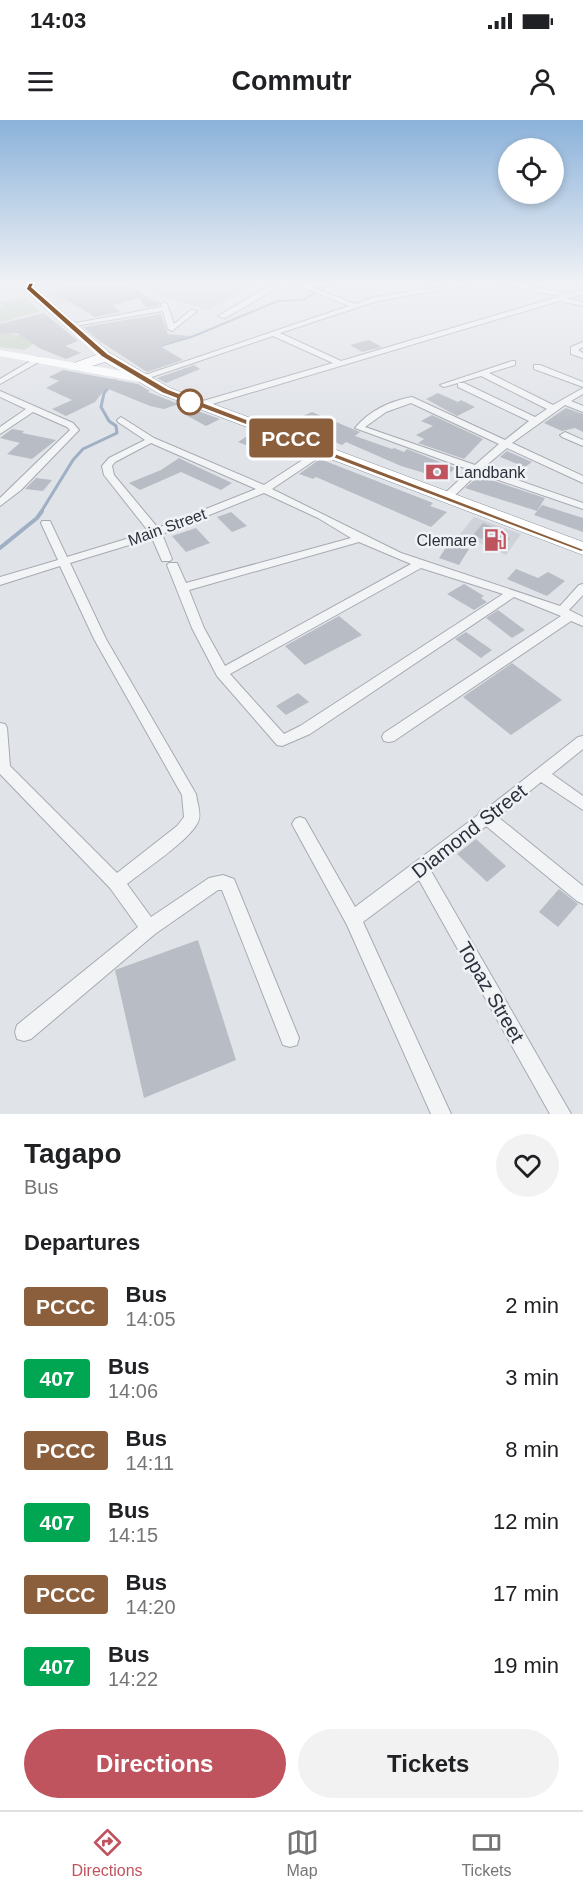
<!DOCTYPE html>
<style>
:root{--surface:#fff;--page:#f2f2f2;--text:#202124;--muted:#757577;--line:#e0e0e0;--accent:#bf535e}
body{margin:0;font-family:Helvetica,sans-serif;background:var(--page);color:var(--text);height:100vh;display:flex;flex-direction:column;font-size:22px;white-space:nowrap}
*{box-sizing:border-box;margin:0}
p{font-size:20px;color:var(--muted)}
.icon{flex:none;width:33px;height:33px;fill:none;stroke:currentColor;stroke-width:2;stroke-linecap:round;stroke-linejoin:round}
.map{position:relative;height:994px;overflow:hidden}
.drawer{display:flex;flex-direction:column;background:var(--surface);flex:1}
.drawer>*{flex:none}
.badge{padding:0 12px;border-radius:4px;font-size:21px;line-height:39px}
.controls{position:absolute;left:498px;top:18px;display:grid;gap:12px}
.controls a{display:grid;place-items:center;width:66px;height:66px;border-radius:50%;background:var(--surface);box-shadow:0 3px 9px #0003;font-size:30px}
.map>.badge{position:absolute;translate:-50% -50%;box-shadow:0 0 0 3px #fff}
h2{padding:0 24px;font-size:22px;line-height:54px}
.round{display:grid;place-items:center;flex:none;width:63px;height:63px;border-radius:32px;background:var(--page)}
.head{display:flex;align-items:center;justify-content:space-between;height:102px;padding:0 24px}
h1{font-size:28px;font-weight:600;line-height:45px}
.cta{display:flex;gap:12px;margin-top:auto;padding:12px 24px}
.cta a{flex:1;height:69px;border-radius:36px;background:var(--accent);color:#fff;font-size:24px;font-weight:600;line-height:69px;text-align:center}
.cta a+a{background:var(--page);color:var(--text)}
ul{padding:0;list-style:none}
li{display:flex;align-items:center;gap:18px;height:72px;padding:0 24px}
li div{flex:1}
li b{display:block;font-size:22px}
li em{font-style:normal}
li .badge{min-width:66px;font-weight:700;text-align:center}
.status{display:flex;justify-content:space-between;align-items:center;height:42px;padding:0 30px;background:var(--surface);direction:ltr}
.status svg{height:16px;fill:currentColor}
header{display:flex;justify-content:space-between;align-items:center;height:78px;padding:0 24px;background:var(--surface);font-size:27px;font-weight:600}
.menu{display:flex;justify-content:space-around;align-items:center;height:84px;border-top:2px solid var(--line);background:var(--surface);font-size:16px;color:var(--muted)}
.menu a{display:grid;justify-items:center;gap:3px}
.menu .active{color:var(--accent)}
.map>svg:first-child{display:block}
.built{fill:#cfd2d9}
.green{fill:#c5d1c3}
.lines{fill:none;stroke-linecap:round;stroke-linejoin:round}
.stream-far2{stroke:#9fafc4;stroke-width:2}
.stream-far1{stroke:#9fafc4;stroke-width:3}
.stream{stroke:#9fafc4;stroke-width:4}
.building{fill:#b8bcc4}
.minor-casing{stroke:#a6aab1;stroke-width:2}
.trunk-casing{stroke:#8a909d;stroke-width:1}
.minor{fill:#f3f4f6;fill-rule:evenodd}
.secondary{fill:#fff;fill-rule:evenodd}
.trunk{fill:#fff;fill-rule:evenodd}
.line{fill:#8b5e3c;stroke:#fff;stroke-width:1.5}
.stop-dot{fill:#fff;stroke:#8b5e3c;stroke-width:3}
.labels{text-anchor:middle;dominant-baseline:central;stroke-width:5;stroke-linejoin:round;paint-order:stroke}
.poi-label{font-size:16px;fill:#2b313d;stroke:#f0f2f5;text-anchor:start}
.street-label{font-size:16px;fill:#2b313d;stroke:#f0f2f5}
.near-street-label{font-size:20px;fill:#2b313d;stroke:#f0f2f5}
</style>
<div class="status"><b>14:03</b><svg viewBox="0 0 49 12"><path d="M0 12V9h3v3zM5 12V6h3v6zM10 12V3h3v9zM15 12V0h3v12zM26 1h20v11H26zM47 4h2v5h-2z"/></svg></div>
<header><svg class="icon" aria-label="menu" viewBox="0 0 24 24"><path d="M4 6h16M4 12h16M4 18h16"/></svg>Commutr<svg class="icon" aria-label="person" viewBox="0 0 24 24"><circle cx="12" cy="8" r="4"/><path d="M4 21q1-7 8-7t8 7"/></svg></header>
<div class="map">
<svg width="583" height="994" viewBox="0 0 583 994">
<rect width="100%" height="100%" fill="#e0e3e8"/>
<path class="built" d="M34 164H258L208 190 132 167 58 185Z
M474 397 521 414 506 435 460 414Z"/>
<path class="green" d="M25 177 40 191 0 203V189L4 185H0V182Z
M57 203 60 207 24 230 0 227V213L20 215Z"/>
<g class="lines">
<path class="stream-far2" d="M157 227 194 216 278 181 302 180 333 164
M110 266 115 260"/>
<path class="stream-far1" d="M41 392 73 340 83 329 117 313 116 306 109 301 101 287 104 273 111 264"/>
<path class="stream" d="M0 428 37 398 42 391"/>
</g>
<path class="building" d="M79 164H127L155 181H161L159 185 146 188 139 178 112 185 120 192 95 197 52 171Z
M44 193 78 221 65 226 81 233 66 239 39 228 17 213 0 214V204Z
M161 194 168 214 190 216 160 226 183 240 147 252 98 220 83 207Z
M369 220 382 227 362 232 350 225Z
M194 245 200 249 166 263 157 258Z
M63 250 138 264 150 271 148 272 179 284 164 289 150 286 106 268 95 282 66 296 52 289 72 280 46 268 59 261 49 257Z
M438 273 458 282 461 280 475 287 457 296 426 279Z
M566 288 583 294V312L575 308 562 311 544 303Z
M192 289 220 299 206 306 184 294Z
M312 292 360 312 355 316 392 329 394 328 404 332 407 329 455 348 444 359 401 346 346 322 342 325 287 303Z
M432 295 483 319 464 339 418 323 424 319 416 315 433 306 421 301Z
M12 309 24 311 22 313 56 320 32 339 7 334 20 323 0 318Z
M252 313 285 326 272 335 238 322Z
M507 331 532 342 525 347 500 337Z
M179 338 189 343 232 363 221 370 181 352 140 370 129 363 161 350Z
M320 339 433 383 430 386 447 392 431 407 316 357 313 359 299 354Z
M479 356 545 378 537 391 465 368Z
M36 358 52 360 43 371 25 369Z
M542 385 583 398V412L534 395Z
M231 392 247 406 232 412 217 397Z
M483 403 496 408 494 411 510 418 503 428 473 415Z
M196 408 210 423 186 432 172 416Z
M449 423 469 429 459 445 439 438Z
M516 449 538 458 548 452 565 461 547 476 507 459Z
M464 464 484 476 481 478 487 482 474 490 447 474Z
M498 490 525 510 512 518 486 498Z
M339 496 362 515 305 545 285 526Z
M466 512 492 530 481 538 455 519Z
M512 543 562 580 511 615 463 577Z
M298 573 309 582 286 595 276 586Z
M476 719 506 746 487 762 457 734Z
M559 769 578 784 558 807 539 792Z
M198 820 236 940 144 978 115 850Z"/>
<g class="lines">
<g class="minor-casing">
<path id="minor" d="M273 164H280L269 173 225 198 218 196Z
M295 164H304L355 184 376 177 458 164H473L377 181 280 213 341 241 561 176 502 164H516L570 174 583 170V174L567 179 583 182V186L559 181 199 288 196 287V283L333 243 273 216 143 260 136 258 349 186Z
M164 182 167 184 174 204 191 190 197 191 172 211 168 209 163 191 69 207 65 205 162 187 161 184Z
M583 222V227L578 230 583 233V238L571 234V227Z
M37 237 44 239 0 264V259Z
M512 241H515V245L489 253 553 285 583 268V274L571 281 583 286V292L565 285 512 323 583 356V363L507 328 483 348 583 383V389L478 353 452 378H444V374L470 350 355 308C369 291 390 281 412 277L505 320 529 301 458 267V263H464L535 297 547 289 481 256 444 267 440 265ZM411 283 499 324 475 345 365 307 386 292Z
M534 245H540L583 262V267L534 249Z
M0 271 73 303 79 310 21 370 0 386V378L70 310 67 307 33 292 0 314V307L26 289 0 277Z
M121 297 154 318 264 365 321 328H327V332L272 369 401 433 560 486 579 465 583 464V475L569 490 583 497V506L571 501 394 621 389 622 384 621 382 617 384 613 561 496 514 477 310 614 282 626 277 625 217 556 192 508 167 445 169 443H177L186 463 351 418 318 398 264 373 162 414 172 439 170 441H162L152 418 70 443 106 519 196 674C197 682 202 695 198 702 189 721 144 750 127 764L151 797 209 758 223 755 234 759 299 918 297 925 290 927 283 925 222 770H218L155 814 31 919 24 921 17 919 15 912 17 905 138 807 110 768 0 654V603L5 604 7 608 10 646 117 753 177 706 184 697 182 675 94 519 60 446 0 465V457L58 440 41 403 42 401H50L67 437 149 412 104 355 102 346 109 338 145 320 118 302 117 300ZM151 323 256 369 158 408 114 355 112 346 115 342ZM359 422 411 444 225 546 204 508 189 470ZM421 448 503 474 300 606 284 614 230 554Z
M565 312 583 320V326L562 317 560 315Z
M583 616V629L552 654 583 676V690L541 662 498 697 583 766V784L577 781 486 706 431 751 571 994H550L419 760 363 802 451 994H431L347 805 292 704 295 699 300 697 305 699 355 787 478 695 480 691 485 690 578 617Z"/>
</g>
<g class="trunk-casing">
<path id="trunk" d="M18 164H31L110 233 170 268 583 422V435L160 274 105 242 79 250 74 249 72 246 74 243 96 235Z"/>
</g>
<use href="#minor" class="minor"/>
<path class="secondary" d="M0 230 140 254 146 258 140 262 0 236Z"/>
<use href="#trunk" class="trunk"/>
</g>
<linearGradient id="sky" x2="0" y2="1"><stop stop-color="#8bb2da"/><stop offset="0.54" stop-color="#f1f2f5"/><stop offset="1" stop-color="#f1f2f5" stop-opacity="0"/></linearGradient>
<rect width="583" height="303" fill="url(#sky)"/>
<path class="line" d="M29 163H34L32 167 108 234 168 269 583 429V432L579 431 162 273 102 237 26 169Z"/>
<defs>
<g id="bank-bare" transform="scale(1.8)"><path d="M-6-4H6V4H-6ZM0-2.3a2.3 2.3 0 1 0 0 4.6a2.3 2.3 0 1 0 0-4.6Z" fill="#bf535e" stroke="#f0f2f5" stroke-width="2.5" paint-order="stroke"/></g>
<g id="fuel-bare" transform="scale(1.8)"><path d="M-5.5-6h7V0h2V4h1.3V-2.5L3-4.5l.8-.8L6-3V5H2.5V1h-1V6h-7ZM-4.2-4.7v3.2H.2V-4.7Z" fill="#bf535e" stroke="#f0f2f5" stroke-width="2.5" paint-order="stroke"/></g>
</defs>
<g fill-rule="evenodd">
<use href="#bank-bare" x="437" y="352"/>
<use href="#fuel-bare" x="495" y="420"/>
</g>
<circle class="stop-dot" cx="190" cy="282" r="12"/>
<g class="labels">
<g class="poi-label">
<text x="455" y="352">Landbank</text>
<text x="477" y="420" text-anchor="end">Clemare</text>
</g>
<g class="street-label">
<text transform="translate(167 407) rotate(-20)">Main Street</text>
</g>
<g class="near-street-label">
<text transform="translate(469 711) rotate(-38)">Diamond Street</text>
<text transform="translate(491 872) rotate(60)">Topaz Street</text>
</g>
</g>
</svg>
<div class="controls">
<a><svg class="icon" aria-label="locate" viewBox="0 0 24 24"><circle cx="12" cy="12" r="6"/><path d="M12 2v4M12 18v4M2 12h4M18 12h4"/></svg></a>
</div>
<b class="badge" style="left:291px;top:318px;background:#8b5e3c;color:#fff">PCCC</b>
</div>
<section class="drawer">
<div class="head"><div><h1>Tagapo</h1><p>Bus</p></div><a class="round"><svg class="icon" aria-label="heart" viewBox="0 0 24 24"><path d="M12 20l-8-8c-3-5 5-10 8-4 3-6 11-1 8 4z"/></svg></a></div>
<h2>Departures</h2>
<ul>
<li><span class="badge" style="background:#8b5e3c;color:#fff">PCCC</span><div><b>Bus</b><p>14:05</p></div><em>2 min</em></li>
<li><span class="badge" style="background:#00a651;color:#fff">407</span><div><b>Bus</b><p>14:06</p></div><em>3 min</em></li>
<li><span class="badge" style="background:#8b5e3c;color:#fff">PCCC</span><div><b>Bus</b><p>14:11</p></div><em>8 min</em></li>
<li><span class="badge" style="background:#00a651;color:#fff">407</span><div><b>Bus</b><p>14:15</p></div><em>12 min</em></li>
<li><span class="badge" style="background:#8b5e3c;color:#fff">PCCC</span><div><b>Bus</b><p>14:20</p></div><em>17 min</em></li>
<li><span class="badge" style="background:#00a651;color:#fff">407</span><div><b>Bus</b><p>14:22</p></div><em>19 min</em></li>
</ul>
<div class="cta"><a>Directions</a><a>Tickets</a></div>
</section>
<nav class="menu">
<a class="active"><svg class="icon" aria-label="directions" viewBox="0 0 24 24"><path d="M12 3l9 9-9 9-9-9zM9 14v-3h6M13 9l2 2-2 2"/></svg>Directions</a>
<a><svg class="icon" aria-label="map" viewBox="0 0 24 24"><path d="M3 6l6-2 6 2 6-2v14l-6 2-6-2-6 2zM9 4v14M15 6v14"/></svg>Map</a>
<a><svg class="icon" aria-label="tickets" viewBox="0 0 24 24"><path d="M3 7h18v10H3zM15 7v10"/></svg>Tickets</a>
</nav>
